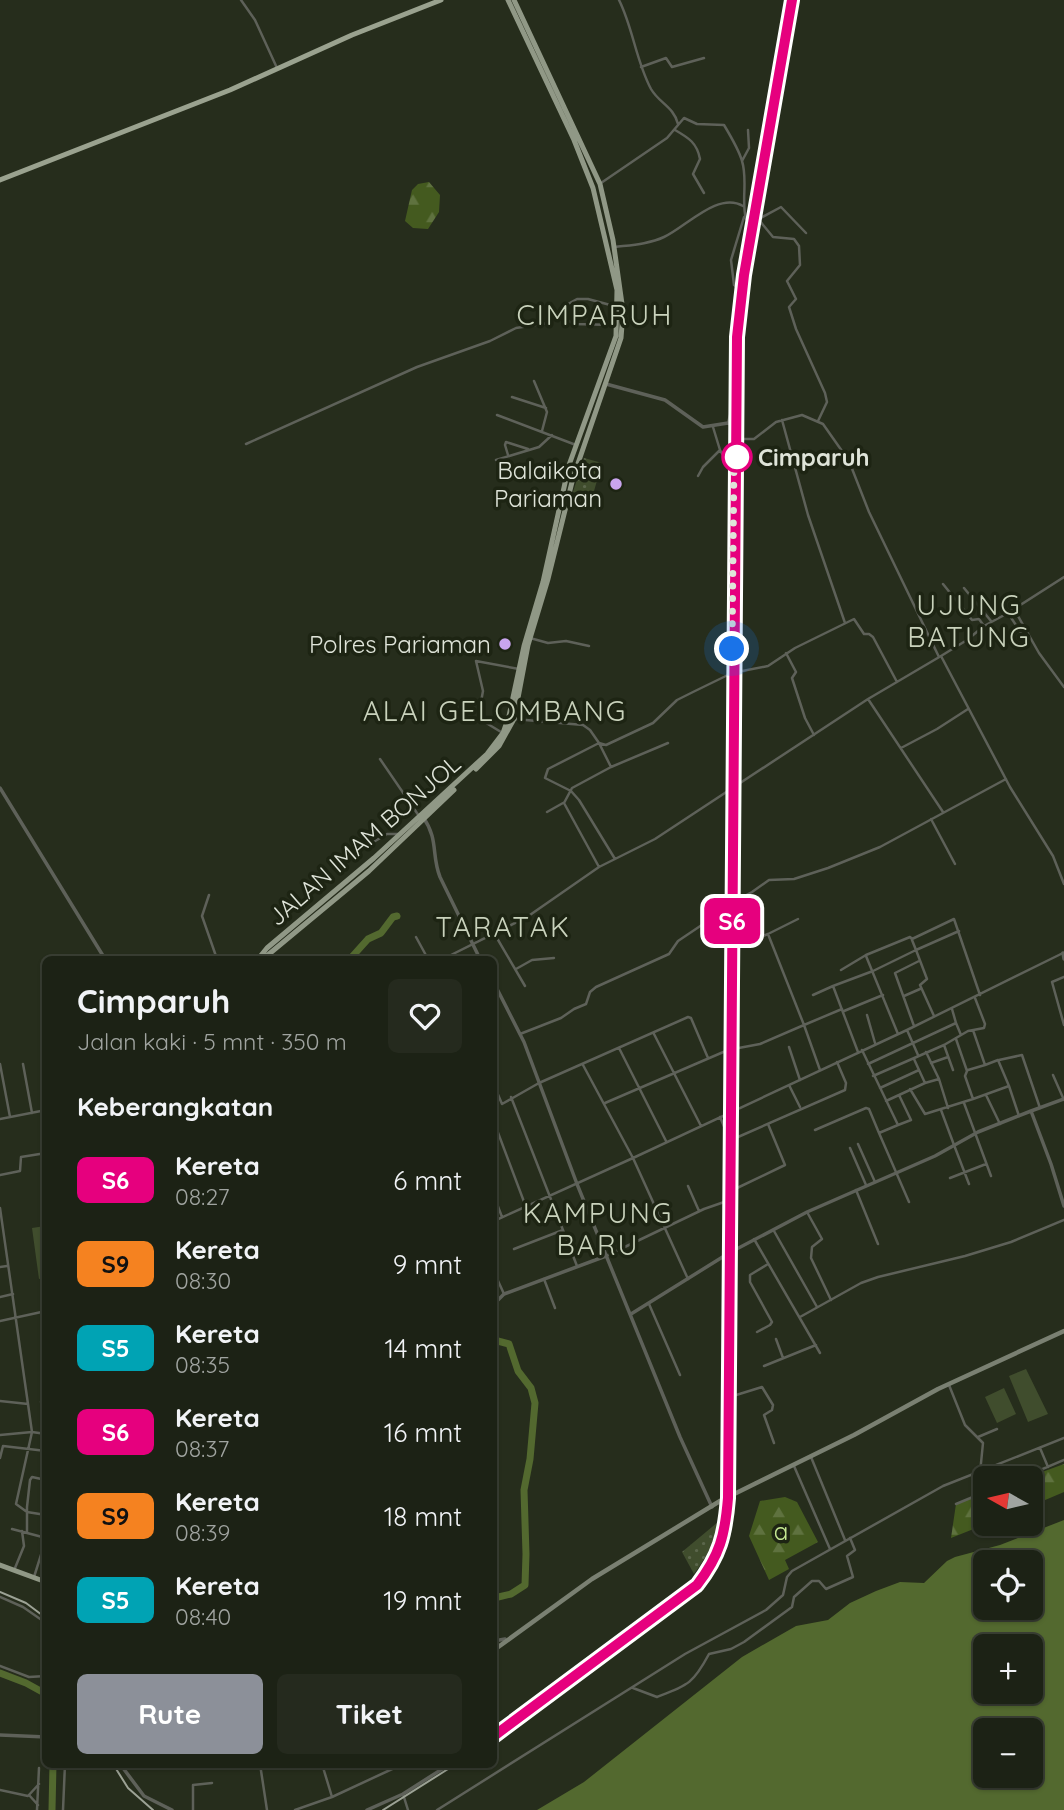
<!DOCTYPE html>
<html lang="id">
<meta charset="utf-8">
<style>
:root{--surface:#1c2215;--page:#252a1e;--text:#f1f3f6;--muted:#a0a4a0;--line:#3a3f34;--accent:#8c9099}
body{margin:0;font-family:Quicksand,sans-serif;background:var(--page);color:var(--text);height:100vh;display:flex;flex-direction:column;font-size:26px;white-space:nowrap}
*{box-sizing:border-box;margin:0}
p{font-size:23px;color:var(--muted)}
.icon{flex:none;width:38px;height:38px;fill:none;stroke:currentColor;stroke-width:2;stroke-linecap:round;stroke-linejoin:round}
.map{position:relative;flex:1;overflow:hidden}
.sheet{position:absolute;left:42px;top:956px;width:455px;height:812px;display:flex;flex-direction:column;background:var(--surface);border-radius:10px;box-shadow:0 2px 5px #0004,0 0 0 2px var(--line)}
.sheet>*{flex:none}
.badge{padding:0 14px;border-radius:10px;font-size:24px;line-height:46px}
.needle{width:46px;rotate:278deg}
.tools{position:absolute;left:973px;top:1466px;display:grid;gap:14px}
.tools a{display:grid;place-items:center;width:70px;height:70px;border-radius:10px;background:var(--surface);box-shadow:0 2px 5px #0004,0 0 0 2px var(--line);font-size:35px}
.you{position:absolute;width:35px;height:35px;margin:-18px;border:5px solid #fff;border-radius:50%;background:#1a73e8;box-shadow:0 0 0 10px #1a73e833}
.map>.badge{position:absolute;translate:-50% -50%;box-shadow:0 0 0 4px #fff}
h2{padding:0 35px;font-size:26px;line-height:63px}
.round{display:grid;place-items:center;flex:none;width:74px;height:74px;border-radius:10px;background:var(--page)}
.summary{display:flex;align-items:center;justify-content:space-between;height:119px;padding:0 35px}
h1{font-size:33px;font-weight:700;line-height:52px}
.cta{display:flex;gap:14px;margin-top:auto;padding:14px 35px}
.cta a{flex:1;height:80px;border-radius:10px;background:var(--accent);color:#fff;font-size:28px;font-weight:700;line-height:80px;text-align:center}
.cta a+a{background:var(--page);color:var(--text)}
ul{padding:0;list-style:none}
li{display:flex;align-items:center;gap:21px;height:84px;padding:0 35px}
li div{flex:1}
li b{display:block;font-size:26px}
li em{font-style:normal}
li .badge{min-width:77px;font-weight:700;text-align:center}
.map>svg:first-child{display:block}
.grass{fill:#404d2d}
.forest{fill:url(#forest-firs)}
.park{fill:url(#park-dots)}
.water{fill:#53692f;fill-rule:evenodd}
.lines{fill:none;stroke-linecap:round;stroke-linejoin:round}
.river{stroke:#53692f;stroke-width:7}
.minor{stroke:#5e6159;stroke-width:2.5}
.tertiary{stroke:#5e6159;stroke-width:3.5}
.secondary{stroke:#7a8072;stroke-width:4.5}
.primary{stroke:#909886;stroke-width:5}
.trunk{stroke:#9aa28f;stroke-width:5}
.rail{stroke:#9ca295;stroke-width:2}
.line-casing{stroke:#fff;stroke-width:16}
.line{stroke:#e6007e;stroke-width:10}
.walk{stroke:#dfe4d9;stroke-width:7;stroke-dasharray:0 12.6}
.stop-dot{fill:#fff;stroke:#e6007e;stroke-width:3.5}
.poi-dot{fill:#c9a5ee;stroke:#1d2413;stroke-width:2.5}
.labels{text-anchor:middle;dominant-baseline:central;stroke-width:7;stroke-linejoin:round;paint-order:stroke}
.stop-label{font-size:24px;font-weight:bold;fill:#dfe4d9;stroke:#1d2413;text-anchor:start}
.poi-label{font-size:24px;fill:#dfe4d9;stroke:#1d2413;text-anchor:end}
.street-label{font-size:24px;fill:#dfe4d9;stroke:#1d2413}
.park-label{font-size:24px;fill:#c5e892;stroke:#1d2413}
.quarter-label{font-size:28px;letter-spacing:2px;fill:#c9d2bc;stroke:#1d2413}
</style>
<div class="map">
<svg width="1064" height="1810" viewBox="0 0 1064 1810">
<defs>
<pattern id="forest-firs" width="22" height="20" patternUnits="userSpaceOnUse" patternTransform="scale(1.75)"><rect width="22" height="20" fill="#445a1f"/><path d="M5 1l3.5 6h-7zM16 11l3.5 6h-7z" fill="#5f723f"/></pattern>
<pattern id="park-dots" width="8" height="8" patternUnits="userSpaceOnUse" patternTransform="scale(1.75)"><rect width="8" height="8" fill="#404d2d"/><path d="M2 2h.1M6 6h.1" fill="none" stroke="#5b664b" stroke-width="1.8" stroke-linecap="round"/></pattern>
</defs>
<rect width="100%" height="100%" fill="#262d1c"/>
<path class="grass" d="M45 1226V1278L39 1279 32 1228Z
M1026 1369 1048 1414 1028 1422 1009 1376Z
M1004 1388 1016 1414 997 1423 985 1397Z"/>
<path class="forest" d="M429 182 440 195 439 212 428 229 413 228 405 221 412 190 418 184Z
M1064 1464V1492L1031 1506V1479H1023Z
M985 1493 986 1524 951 1538 956 1504Z
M785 1497 797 1502 818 1542 785 1560 789 1569 769 1580 749 1536 760 1501Z"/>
<path class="park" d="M584 458 602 463 592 498 573 492Z
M718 1522C715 1543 706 1557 694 1574L682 1552Z"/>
<path class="water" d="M1064 1520V1810H537L584 1782 742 1657 796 1626 828 1620 850 1603 876 1591 900 1582 924 1583 947 1561 955 1557 1000 1545ZM985 1563H1031V1608H985ZM985 1647H1031V1692H985ZM985 1731H1031V1776H985Z"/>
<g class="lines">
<path class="river" d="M350 959 368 939 381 933 393 917 397 916
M494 1340 509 1344 518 1371 531 1388 535 1403 530 1459 524 1490 526 1554 525 1585 511 1594 494 1598
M0 1673 26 1683 46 1694
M52 1810 53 1764"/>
<path class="minor" d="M241 0 255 20 277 68
M619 0C633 28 636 61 651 89 659 103 674 107 678 124
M641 67 666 58 672 67 704 58
M675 130C689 138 697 143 700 159L693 174 704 193
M742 161 749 148 748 130
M601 183 667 138 684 118 697 124 724 125C730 135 739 150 742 161 748 180 741 201 746 219L759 220 773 237 794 239 799 246 800 265 787 281 796 299 789 307 796 329 825 393 827 402 818 421
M757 220 781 207 806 233
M615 247C631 245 649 244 664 237 686 227 718 191 743 206
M740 289 734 285 731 260 744 217
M559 315 574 324 614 325
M534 381 547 412 542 431
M512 397 546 408
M497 415 576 445
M782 420 808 515 845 623
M728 423 730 415 734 414V337L739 297 780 46
M734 434 742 439H754L776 422 802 415 823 424 849 461 869 512 939 657
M246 444 417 367 490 341 516 328 548 323 568 304 577 299H588L614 306
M720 450 729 466
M508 455 505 445 506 442 528 449
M496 460 539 447 552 435
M698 476 703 467 720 450 713 427
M943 584 972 620 979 619 984 626
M964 588 991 621
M1014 609 1039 653 1064 687
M1008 613 1025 639
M530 638 548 643 566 641 589 646
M786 653 796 672 792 678 805 718 814 735
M941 656 1010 787 1053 856 1064 884
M868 699 943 812
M514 719 583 725 590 730 599 743 606 745 653 723 677 700 693 692 732 673 768 666 795 648 854 619 864 634H869L873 637 897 682
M501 732 478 718 483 691 476 661 519 669
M901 748 937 729 968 709
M380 759 419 816
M611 767 599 743 548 769 545 778 571 791 579 800 615 859
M547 812 563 803
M931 819 955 864
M360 850 387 834H398
M599 867 564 803 572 788 611 767 668 743
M209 895 202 916 217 959
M494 933 525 986
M768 934 804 1025 842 1009
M416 937 428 959
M735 947 768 934 798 919
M866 956 898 1034
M443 959 527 917 599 867 655 839 868 699 941 656 967 640 984 626 1008 613 1064 577
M516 969 532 960 554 958
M841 970 866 955 910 937 912 939 954 919 980 995
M1064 977 1052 982 1064 1025
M813 995 833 986
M904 996 920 989
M844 1011 883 995
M867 1015 875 1043
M934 1016 920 985 927 979 916 950 959 931
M956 1023 961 1035
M914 1026 895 973 919 961
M907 1030 918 1055
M520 1034 561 1018 574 1009 586 1004 590 992 596 987 669 954 678 941 730 906
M654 1034 701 1126
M956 1039 967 1071 965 1076 973 1099 1009 1086 998 1060 985 1065 973 1030
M944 1045 953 1070
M789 1047 800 1080
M619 1048 666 1141
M862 1050 898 1125 879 1133 909 1202
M858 1052 833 986 873 971 916 950 912 940
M999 1060 1022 1055 1040 1108
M931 1063 948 1057
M0 1064 10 1117
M23 1064 32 1113
M868 1064 956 1023 952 1009
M583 1065 633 1158 688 1279
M968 1070 985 1065
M1053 1075 1064 1100
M873 1076 944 1045 968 1031 984 1028 985 1024 975 998
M939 1079 948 1108
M925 1083 939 1079 926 1052
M494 1085 502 1104 539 1083 688 1017 691 1018 708 1058
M789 1085 800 1107
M1009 1086 1019 1116
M880 1088 919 1070 914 1059
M910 1089 925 1114 973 1099
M986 1095 1000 1124
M511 1097 577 1266
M886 1101 925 1083 919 1070
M605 1103 728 1050 760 1044 804 1025 820 1070
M964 1103 991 1176
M735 1108V901L752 892 769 880 794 879 828 868 880 847 1006 779
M941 1110 954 1145
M728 1113 734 434
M720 1117 728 1136 726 1255
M0 1119 46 1110
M494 1122 526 1207
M898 1125 911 1120 899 1095
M815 1130 866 1108 869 1109 879 1133
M738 1137 845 1090 846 1083 837 1062
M858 1144 875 1182
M954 1145 969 1184
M850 1148 866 1185
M0 1175 20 1171 21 1157 46 1153
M950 1178 986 1164
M688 1186 699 1211
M735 1189 785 1165 768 1124
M856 1190 878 1244
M494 1196 502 1217
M0 1208 32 1432 46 1434
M807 1212 822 1239 812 1247 811 1258 831 1300
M494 1221 633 1158 907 1030 1063 953
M774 1231 817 1307
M754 1239 820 1353
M514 1249 563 1230
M606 1256 704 1209 727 1201
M0 1267 7 1266
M494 1272 504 1294
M544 1279 555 1308
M0 1297 13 1294
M649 1304 680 1375
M800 1317 861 1283 878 1277 965 1256 1011 1242 1064 1220
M0 1321 46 1311
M757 1332 770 1325 772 1322 750 1282V1275L768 1264
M776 1339 783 1358
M764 1366 816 1345
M46 1378 41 1402 46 1406
M949 1385 965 1425 983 1443 980 1473
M733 1396 762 1387 773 1405 772 1410 764 1415 774 1443
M0 1401 28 1404
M0 1435 32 1432 16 1504 27 1512 46 1515
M978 1437 997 1429
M1040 1448 1048 1467
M811 1457 845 1540
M0 1458 3 1446 46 1451
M794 1466 830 1549
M1019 1479 1064 1460
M725 1499 726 1461
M956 1504 985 1492
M12 1529 46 1538
M27 1533V1507L30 1480 32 1477 46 1480
M15 1568 24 1546 22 1531
M34 1577 46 1539
M0 1597 23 1607 46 1623
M0 1666 29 1677 46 1676
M633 1688 657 1697C688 1685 693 1684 709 1654L731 1649 744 1642 792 1607 794 1597 812 1581H819L826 1589 853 1577 847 1556 855 1550 850 1538
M260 1764 267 1810
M322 1764 332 1797
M0 1790 28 1796 39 1784
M403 1794 408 1810
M29 1795 38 1805
M37 1810 39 1768
M63 1810 65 1764
M193 1810V1785L212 1783
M295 1810 332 1797 403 1764
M437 1810 685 1654 766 1610 783 1595 787 1577 792 1571 943 1486 1064 1438"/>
<path class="tertiary" d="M606 384 665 400 703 427 728 423 732 425 734 434
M0 788 105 959
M423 817C439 840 431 854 440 877L480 959
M1063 953 1064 959
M494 983 524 1042 577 1184 680 1437 712 1507
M1031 1111 1064 1099
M494 1304 504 1294 606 1256
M631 1314 729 1253 807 1212 935 1156 978 1132 1031 1111 1051 1164 1064 1206
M494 1641 505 1639
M494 1732 689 1588C710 1566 729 1533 720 1501
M0 1735 46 1737
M120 1764 144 1796 172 1810
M367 1810 403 1794 450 1764"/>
<path class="secondary" d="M494 1650 592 1579 720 1501 854 1435 938 1389 1064 1331"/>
<path class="primary" d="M476 769 499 746 514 719 528 645 548 579 573 478 621 338 623 311 613 240 600 184 514 0
M258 959 267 948 374 858 487 754 503 733 509 716 524 646 543 582 569 465 616 336 617 290 593 188 574 140 508 0
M263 959 369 871 454 790
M0 1565 46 1582"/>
<path class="trunk" d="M0 180 230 90 352 35 441 0"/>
<path class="rail" d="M0 1592 26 1603 46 1618
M494 1736 697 1585C719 1555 725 1535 728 1498L737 337 744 275 792 0
M113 1764 128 1788 153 1810
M383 1810 456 1764"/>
</g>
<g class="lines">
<g class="line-casing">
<path id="line" d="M494 1736 697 1585C720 1555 725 1535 728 1498L737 337 744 275 792 0"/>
</g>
<use href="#line" class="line"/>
<path class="walk" d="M732 649 734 458 737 457"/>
</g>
<circle class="stop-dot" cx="737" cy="457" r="14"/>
<g class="poi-dot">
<circle cx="616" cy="484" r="7"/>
<circle cx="505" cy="644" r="7"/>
</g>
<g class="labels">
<g class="stop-label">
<text x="758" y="457">Cimparuh</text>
</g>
<g class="poi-label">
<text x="602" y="470">Balaikota<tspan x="602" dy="28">Pariaman</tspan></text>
<text x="491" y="644">Polres Pariaman</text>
</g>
<g class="street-label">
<text transform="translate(364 840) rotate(-41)">JALAN IMAM BONJOL</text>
</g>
<g class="park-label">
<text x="781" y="1531">a</text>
</g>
<g class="quarter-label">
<text x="595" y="314">CIMPARUH</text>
<text x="969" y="604">UJUNG<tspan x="969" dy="32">BATUNG</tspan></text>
<text x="495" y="710">ALAI GELOMBANG</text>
<text x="503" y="926">TARATAK</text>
<text x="598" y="1212">KAMPUNG<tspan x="598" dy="32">BARU</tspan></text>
</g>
</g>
</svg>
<div class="tools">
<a><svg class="needle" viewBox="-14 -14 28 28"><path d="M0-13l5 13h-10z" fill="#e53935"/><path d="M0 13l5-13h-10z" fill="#a0a4a0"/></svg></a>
<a><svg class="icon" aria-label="locate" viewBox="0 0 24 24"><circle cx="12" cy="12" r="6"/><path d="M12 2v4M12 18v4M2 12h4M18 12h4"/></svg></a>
<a>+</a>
<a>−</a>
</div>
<div class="you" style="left:732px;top:649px"></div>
<b class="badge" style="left:732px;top:921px;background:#e6007e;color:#fff">S6</b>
<section class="sheet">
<div class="summary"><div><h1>Cimparuh</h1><p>Jalan kaki · 5 mnt · 350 m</p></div><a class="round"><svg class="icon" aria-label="heart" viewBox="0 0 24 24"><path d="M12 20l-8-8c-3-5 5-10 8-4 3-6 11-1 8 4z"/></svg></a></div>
<h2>Keberangkatan</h2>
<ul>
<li><span class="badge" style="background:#e6007e;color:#fff">S6</span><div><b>Kereta</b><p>08:27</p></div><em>6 mnt</em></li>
<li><span class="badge" style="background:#f58220;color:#111">S9</span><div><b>Kereta</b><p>08:30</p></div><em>9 mnt</em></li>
<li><span class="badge" style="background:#00a3b4;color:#fff">S5</span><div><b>Kereta</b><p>08:35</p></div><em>14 mnt</em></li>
<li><span class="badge" style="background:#e6007e;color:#fff">S6</span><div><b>Kereta</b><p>08:37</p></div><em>16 mnt</em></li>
<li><span class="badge" style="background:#f58220;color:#111">S9</span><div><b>Kereta</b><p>08:39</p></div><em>18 mnt</em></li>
<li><span class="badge" style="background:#00a3b4;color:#fff">S5</span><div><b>Kereta</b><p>08:40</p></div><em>19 mnt</em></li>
</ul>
<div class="cta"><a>Rute</a><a>Tiket</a></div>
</section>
</div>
